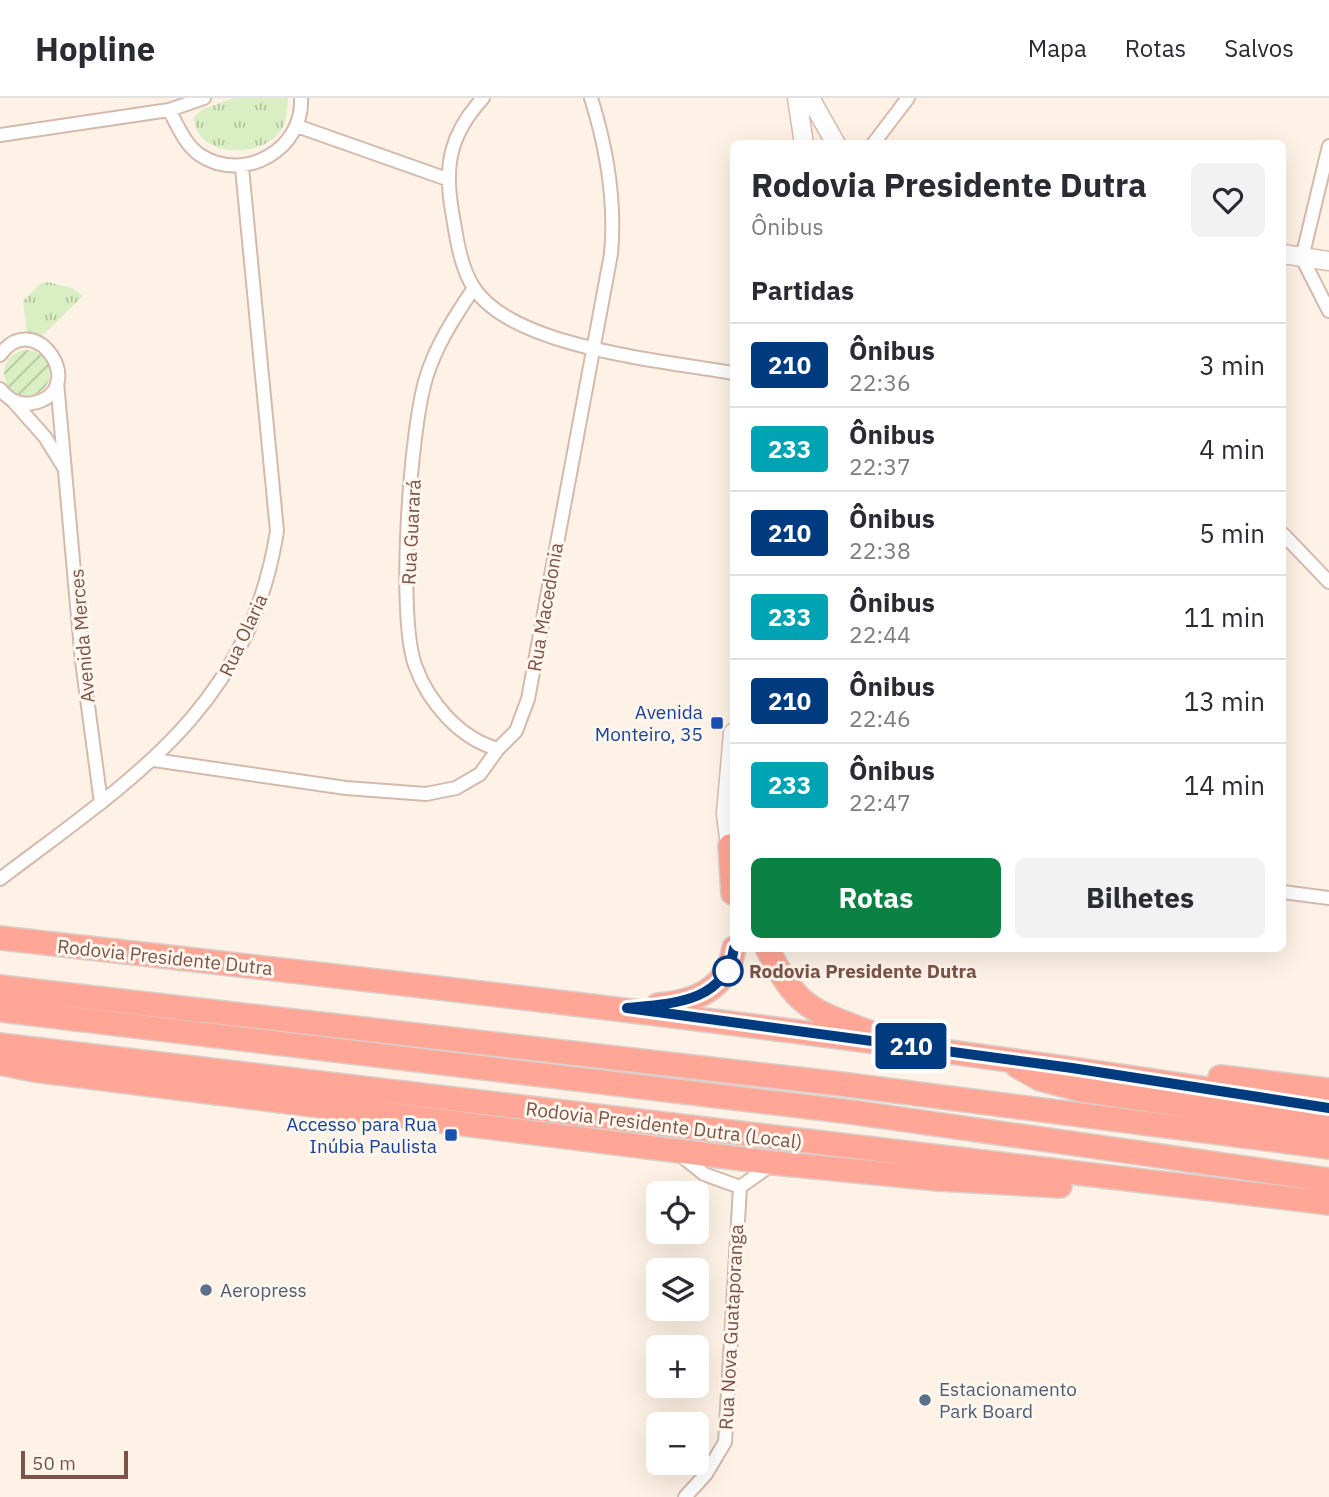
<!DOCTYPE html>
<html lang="pt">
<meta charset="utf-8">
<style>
:root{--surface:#fff;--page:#f2f2f3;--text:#2b2b33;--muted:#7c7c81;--line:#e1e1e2;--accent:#0b8043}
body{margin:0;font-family:"IBM Plex Sans",sans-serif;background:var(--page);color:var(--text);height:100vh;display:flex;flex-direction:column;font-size:26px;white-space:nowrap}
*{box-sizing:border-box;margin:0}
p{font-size:23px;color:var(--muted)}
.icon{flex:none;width:38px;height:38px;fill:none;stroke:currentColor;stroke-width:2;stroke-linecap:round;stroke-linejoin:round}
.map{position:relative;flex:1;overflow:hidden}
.sheet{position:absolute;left:730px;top:42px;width:556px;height:812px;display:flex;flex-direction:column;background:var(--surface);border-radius:10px;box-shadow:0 7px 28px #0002}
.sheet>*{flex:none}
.badge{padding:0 14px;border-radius:5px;font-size:24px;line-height:46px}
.tools{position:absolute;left:646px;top:1083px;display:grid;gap:14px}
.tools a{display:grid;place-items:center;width:63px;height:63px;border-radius:10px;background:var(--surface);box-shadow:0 7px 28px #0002;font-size:35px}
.scale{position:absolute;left:21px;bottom:18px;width:107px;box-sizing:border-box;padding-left:7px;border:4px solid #7b5447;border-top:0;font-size:19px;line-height:24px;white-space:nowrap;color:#7b5447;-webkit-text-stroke:5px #fff6ee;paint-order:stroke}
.map>.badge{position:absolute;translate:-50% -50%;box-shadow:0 0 0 4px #fff}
h2{padding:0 21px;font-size:26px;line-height:63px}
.round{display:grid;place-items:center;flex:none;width:74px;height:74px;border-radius:10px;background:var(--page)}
.overview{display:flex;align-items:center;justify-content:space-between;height:119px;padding:0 21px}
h1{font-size:33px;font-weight:700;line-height:52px}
.button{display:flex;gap:14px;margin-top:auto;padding:14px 21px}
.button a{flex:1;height:80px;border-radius:10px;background:var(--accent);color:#fff;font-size:28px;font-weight:700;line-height:80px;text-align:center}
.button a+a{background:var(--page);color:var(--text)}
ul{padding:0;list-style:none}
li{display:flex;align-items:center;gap:21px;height:84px;padding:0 21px;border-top:2px solid var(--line)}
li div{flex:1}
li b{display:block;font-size:26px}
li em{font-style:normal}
li .badge{min-width:77px;font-weight:700;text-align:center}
header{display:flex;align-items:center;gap:42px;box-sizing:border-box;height:98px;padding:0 35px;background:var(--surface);border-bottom:2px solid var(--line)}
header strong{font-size:33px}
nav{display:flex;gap:38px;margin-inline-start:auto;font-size:24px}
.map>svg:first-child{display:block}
.grass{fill:url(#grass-tufts)}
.garden{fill:url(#garden-furrows)}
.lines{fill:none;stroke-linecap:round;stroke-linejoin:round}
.street-casing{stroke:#d4baad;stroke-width:16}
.secondary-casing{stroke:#dabbac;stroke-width:21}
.highway-casing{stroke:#dacfcb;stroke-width:26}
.street{stroke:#fff;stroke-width:12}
.secondary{stroke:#fff;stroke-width:18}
.highway{stroke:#ffa696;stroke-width:23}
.line-casing{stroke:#fff;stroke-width:16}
.line{stroke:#003b80;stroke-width:10}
.transit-dot{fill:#1a4fb4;stroke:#fff6ee;stroke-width:2.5}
.stop-dot{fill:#fff;stroke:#003b80;stroke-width:3.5}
.service-dot{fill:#5c6f8a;stroke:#fff6ee;stroke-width:2.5}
.labels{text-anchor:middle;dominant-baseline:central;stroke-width:6;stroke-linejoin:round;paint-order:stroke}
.street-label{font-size:19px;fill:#7b5447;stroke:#fff6ee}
.transit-label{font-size:19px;fill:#164399;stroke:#fff6ee;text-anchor:end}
.stop-label{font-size:19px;font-weight:bold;fill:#7b5447;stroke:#fff6ee;text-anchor:start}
.service-label{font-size:19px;fill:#4e5e75;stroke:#fff6ee;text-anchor:start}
</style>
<header>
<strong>Hopline</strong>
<nav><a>Mapa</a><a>Rotas</a><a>Salvos</a></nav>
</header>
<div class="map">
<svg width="1329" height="1399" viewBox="0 0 1329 1399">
<defs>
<pattern id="grass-tufts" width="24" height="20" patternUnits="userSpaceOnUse" patternTransform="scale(1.75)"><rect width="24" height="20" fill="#d9eec2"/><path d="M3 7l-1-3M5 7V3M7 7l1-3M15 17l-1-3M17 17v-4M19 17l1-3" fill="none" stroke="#b5c39f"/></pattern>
<pattern id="garden-furrows" width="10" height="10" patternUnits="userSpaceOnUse" patternTransform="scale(1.75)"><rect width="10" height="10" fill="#d9eec2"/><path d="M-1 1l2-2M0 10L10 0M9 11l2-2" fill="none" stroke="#b5c39f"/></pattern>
</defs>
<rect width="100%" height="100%" fill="#fef2e6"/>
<path class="grass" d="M234 0H288C287 7 287 20 284 27 269 62 195 62 194 19L203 11Z
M48 184 72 190 83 198 41 239 27 235 23 203 40 186Z"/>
<path class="garden" d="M4 275a23 23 0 1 1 46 0a23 23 0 1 1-46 0Z"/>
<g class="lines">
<g class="street-casing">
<path id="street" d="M483 0C450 36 444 67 452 113 456 137 460 169 474 190 513 250 666 263 733 275
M169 12C178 28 185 47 200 57 244 86 304 51 301 0
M297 28 447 81
M0 37 169 12 204 0
M873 46 908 0
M1329 48 1302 160 1329 213
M474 190C455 218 436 247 426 280 410 333 397 516 415 567 428 604 460 641 498 651
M0 257C36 207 91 293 33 305 19 308 8 301 0 291
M57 284 82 563 101 705
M13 303 45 339 63 368
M1283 436 1329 484
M154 662 346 690 426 696 456 690 480 676 498 651 516 633 528 601 611 156C616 102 607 51 591 0
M0 781C132 681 249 610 277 433L242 70
M1283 794 1329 800
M679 1056 704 1076 740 1089
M740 1089 774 1065
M685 1399 706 1376 725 1344 740 1089"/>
</g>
<g class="secondary-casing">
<path id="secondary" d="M797 0 804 46
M810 0 836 46
M1283 156 1329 163
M730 748 726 716 733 635"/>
</g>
<g class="highway-casing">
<path id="highway" d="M730 748 733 795
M0 840C444 890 888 939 1329 1010
M767 850C796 908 809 912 869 934
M0 889 841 986 1329 1049
M658 907C694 904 728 891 734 850
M0 912 851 1014 1329 1082
M0 947 1329 1105
M0 965 34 972 774 1065 938 1081 1060 1088
M1017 968 1040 981 1081 992 1329 1028
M1220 979 1329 992"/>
</g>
<use href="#street" class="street"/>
<use href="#secondary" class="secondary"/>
<use href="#highway" class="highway"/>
</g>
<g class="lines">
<g class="line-casing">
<path id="line" d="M734 850C726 905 670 906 627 910L1072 970 1329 1010"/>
</g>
<use href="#line" class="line"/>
</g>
<g class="transit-dot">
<rect x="710" y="618" width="14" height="14" rx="3.5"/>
<rect x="444" y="1030" width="14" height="14" rx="3.5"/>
</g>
<circle class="stop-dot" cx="728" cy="873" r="14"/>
<g class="service-dot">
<circle cx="206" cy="1192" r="7"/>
<circle cx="925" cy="1302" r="7"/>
</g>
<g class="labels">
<g class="street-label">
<text transform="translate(411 434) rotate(-87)">Rua Guarará</text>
<text transform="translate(545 509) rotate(-80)">Rua Macedonia</text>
<text transform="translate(243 537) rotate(-65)">Rua Olaria</text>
<text transform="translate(82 538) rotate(-95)">Avenida Merces</text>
<text transform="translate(165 859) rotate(6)">Rodovia Presidente Dutra</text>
<text transform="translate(664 1027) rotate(7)">Rodovia Presidente Dutra (Local)</text>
<text transform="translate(731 1229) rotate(-87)">Rua Nova Guataporanga</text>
</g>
<g class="transit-label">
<text x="703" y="614">Avenida<tspan x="703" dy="22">Monteiro, 35</tspan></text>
<text x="437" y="1026">Accesso para Rua<tspan x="437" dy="22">Inúbia Paulista</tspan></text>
</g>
<g class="stop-label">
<text x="749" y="873">Rodovia Presidente Dutra</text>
</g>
<g class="service-label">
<text x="220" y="1192">Aeropress</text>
<text x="939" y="1291">Estacionamento<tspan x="939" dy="22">Park Board</tspan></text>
</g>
</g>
</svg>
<div class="tools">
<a><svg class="icon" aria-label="locate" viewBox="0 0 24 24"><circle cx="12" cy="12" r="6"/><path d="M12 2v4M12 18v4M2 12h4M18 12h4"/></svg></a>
<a><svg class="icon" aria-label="layers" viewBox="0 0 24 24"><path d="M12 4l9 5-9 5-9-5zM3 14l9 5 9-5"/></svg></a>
<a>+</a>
<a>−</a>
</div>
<div class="scale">50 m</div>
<b class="badge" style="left:911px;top:948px;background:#003b80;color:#fff">210</b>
<section class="sheet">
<div class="overview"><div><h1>Rodovia Presidente Dutra</h1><p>Ônibus</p></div><a class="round"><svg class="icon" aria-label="heart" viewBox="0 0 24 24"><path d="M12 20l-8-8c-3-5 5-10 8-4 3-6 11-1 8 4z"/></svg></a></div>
<h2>Partidas</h2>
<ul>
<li><span class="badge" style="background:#003b80;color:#fff">210</span><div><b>Ônibus</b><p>22:36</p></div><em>3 min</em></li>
<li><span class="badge" style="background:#00a3b4;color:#fff">233</span><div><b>Ônibus</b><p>22:37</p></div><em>4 min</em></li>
<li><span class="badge" style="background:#003b80;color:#fff">210</span><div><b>Ônibus</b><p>22:38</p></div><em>5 min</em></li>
<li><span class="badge" style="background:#00a3b4;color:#fff">233</span><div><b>Ônibus</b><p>22:44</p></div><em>11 min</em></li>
<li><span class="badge" style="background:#003b80;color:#fff">210</span><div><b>Ônibus</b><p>22:46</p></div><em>13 min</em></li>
<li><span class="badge" style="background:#00a3b4;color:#fff">233</span><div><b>Ônibus</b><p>22:47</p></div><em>14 min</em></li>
</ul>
<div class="button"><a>Rotas</a><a>Bilhetes</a></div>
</section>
</div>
